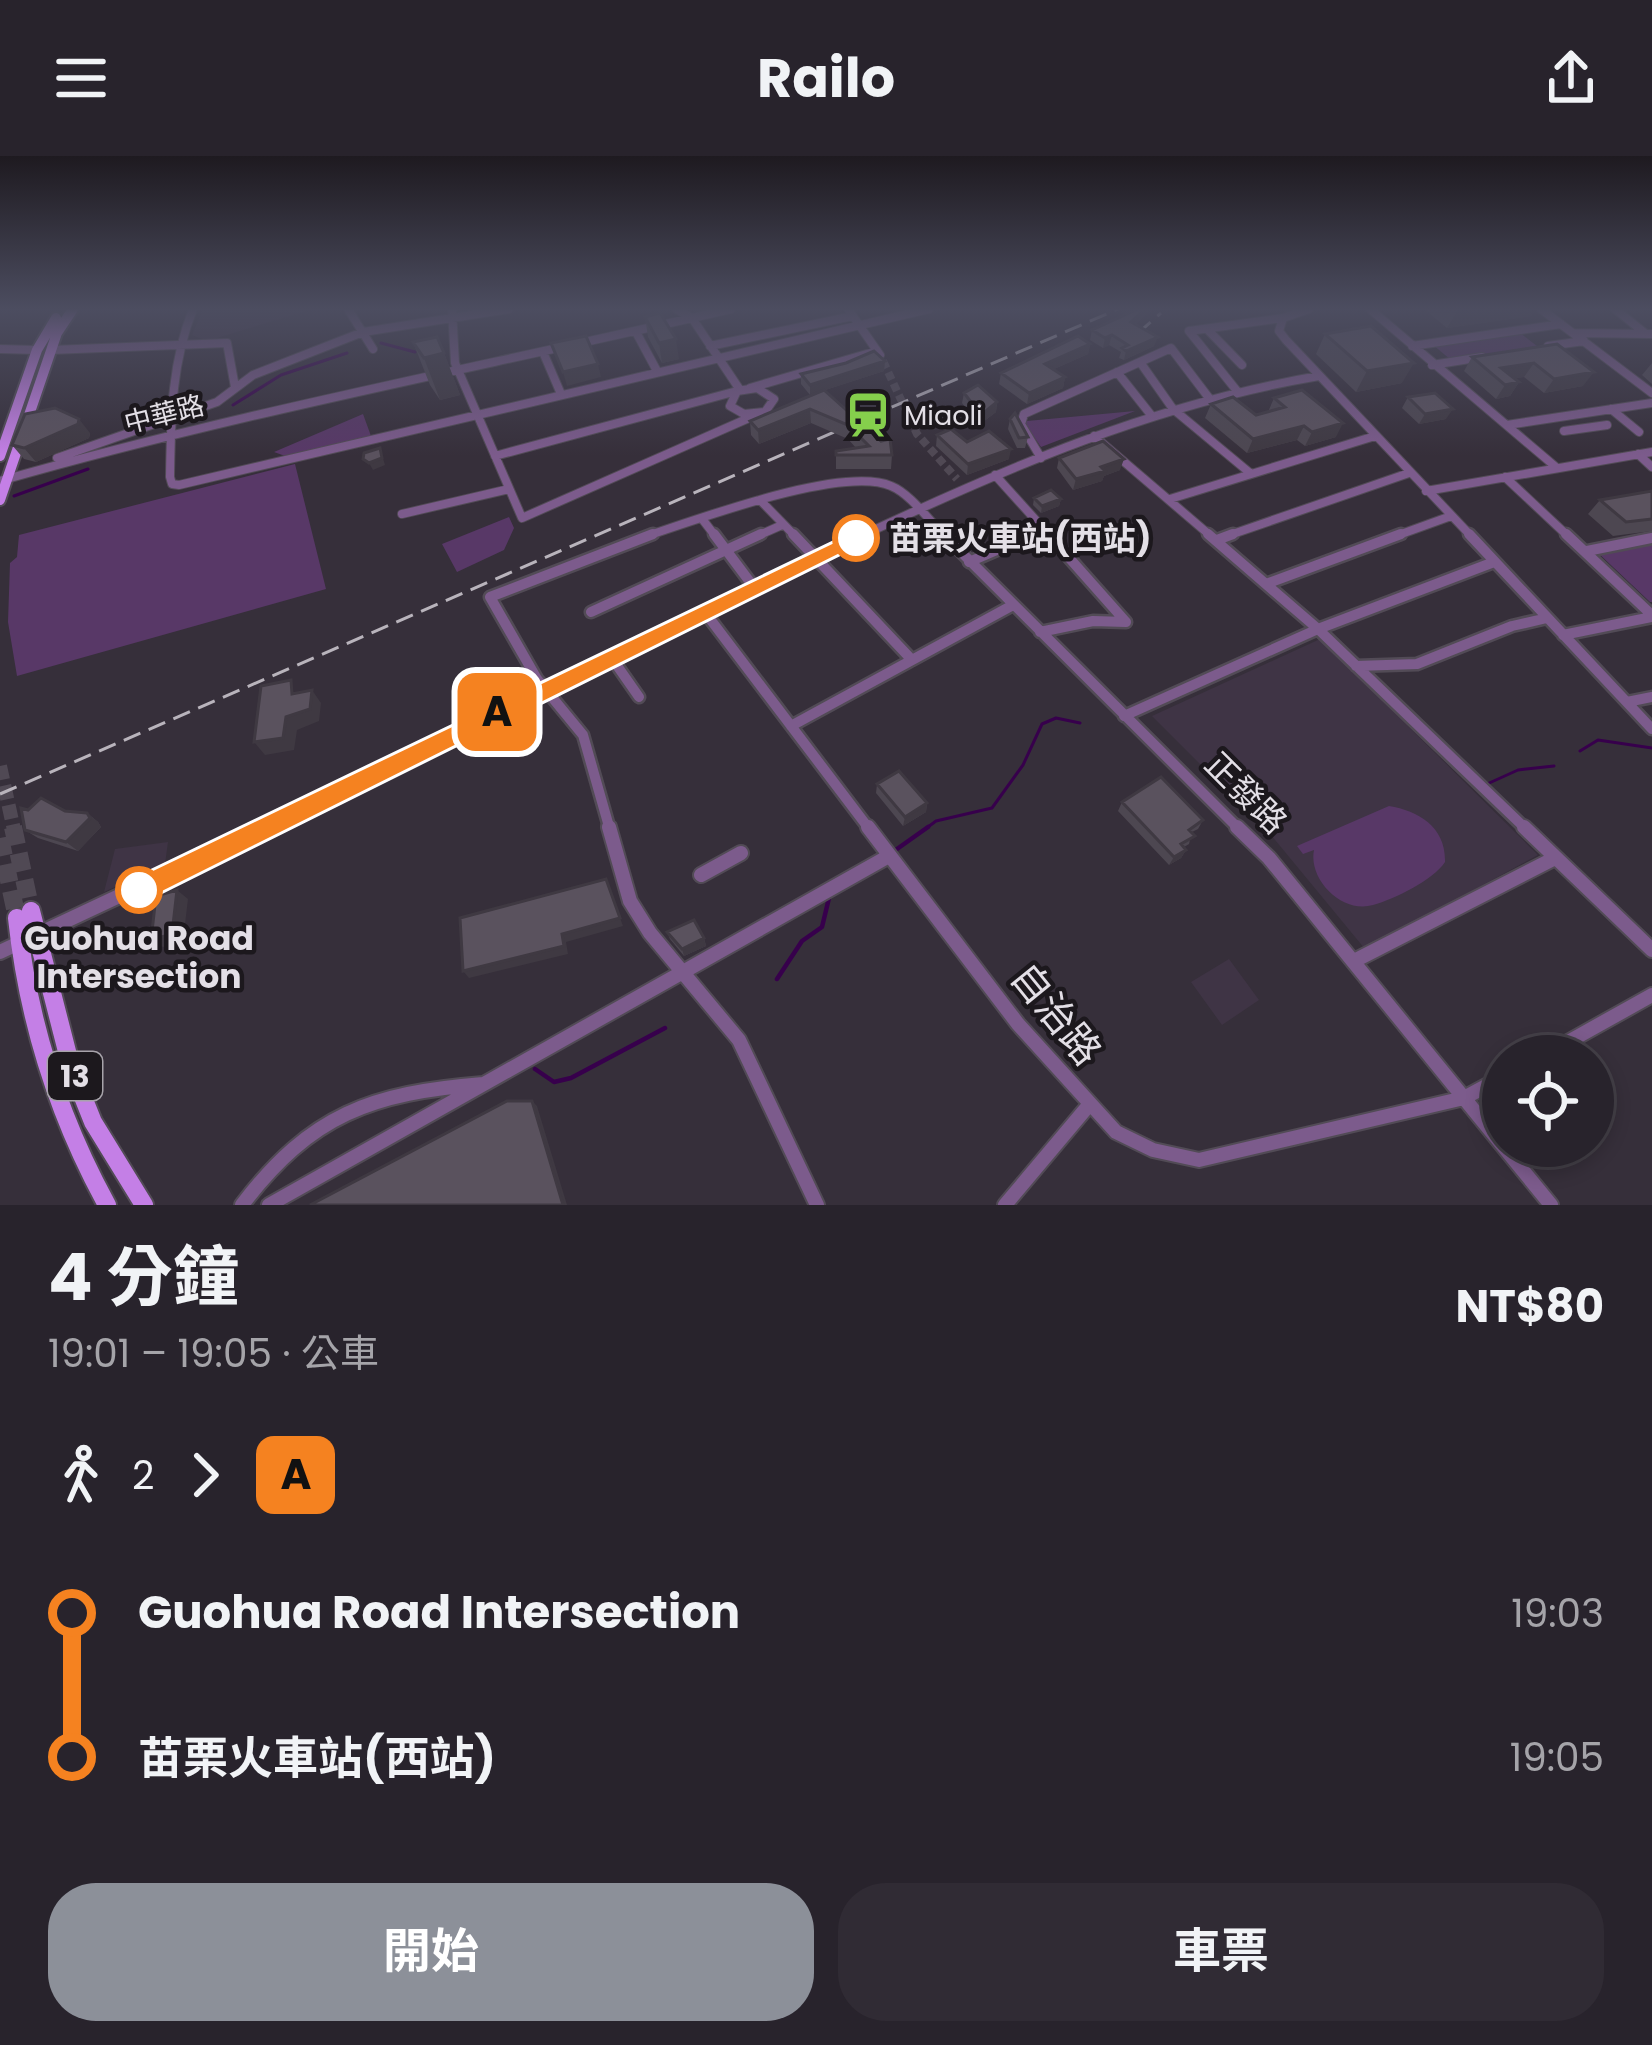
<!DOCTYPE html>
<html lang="zh-TW">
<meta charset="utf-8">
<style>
:root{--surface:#28232c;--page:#302b34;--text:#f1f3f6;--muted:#a5a4a9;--line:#444048;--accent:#8c9099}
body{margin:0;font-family:Poppins,"Noto Sans TC",sans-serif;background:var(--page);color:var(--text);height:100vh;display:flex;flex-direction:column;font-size:45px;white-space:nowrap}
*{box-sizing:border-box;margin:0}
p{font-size:39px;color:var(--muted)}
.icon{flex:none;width:66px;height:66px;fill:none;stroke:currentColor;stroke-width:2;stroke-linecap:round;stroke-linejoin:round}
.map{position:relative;height:1049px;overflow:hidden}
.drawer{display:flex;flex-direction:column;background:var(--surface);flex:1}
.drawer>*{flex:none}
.badge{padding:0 24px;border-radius:18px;font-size:42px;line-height:78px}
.buttons{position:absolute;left:1482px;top:879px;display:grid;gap:24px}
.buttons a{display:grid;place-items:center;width:132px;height:132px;border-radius:50%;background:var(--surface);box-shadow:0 6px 18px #0003,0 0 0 3px var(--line);font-size:60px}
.map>.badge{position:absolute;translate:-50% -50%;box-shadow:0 0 0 6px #fff}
.legs{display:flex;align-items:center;gap:18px;height:132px;padding:0 48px;font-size:39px}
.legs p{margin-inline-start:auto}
.overview{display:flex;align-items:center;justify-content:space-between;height:204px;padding:0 48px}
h1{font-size:66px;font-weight:700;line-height:90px}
.action{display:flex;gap:24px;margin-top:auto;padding:24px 48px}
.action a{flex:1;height:138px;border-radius:48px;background:var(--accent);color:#fff;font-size:48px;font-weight:700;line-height:138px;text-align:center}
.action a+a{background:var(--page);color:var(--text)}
ul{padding:0 48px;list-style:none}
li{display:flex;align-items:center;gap:42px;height:144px;font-size:45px}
li i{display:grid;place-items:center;width:18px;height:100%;margin:0 15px;background:currentColor}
li i::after{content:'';width:30px;height:30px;margin:-15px;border:9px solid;border-radius:50%;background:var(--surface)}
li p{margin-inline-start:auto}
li:first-child i{background:linear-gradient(#0000 50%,currentColor 0)}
li:last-child i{background:linear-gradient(currentColor 50%,#0000 0)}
header{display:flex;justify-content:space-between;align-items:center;height:156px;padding:0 48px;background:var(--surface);font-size:54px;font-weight:700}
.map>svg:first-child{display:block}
.built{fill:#3f3445}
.green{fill:#583867}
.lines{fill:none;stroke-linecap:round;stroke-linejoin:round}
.stream-far1{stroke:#37004c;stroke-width:3}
.stream{stroke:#37004c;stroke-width:4.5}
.minor-tunnel{stroke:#504954;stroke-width:8;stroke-dasharray:8 4.5;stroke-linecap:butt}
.major-tunnel-far1{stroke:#504954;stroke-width:14;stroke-dasharray:14 6;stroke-linecap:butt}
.major-tunnel{stroke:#504954;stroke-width:18;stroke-dasharray:18 9;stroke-linecap:butt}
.minor-far2-casing{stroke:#524b56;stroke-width:10}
.minor-far1-casing{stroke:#524b56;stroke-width:15}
.minor-casing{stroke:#524b56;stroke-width:18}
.major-far1-casing{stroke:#524b56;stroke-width:14}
.major-casing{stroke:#524b56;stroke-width:22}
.minor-far2{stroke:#7c5b8c;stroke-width:8}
.minor-far1{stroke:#7c5b8c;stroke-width:10}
.minor{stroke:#7c5b8c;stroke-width:14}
.major-far1{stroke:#c47fe6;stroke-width:10}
.major{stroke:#c47fe6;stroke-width:18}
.rail{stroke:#b9b4bc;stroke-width:3;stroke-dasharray:18 9;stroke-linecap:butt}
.wall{fill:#4d4751}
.shaded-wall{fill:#3f3942}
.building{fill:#5a525e;stroke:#3f3942;stroke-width:3}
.line-1{fill:#f58220;stroke:#fff;stroke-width:3}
.stop-1-dot{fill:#fff;stroke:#f58220;stroke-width:6}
.labels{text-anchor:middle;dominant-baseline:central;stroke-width:9;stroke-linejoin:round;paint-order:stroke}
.far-street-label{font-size:27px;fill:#e3dfe6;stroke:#1c181d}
.far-poi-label{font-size:27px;fill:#e3dfe6;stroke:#1c181d;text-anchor:start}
.shield{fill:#1c181d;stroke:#a7a3aa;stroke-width:3}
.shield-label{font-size:30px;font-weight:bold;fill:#e3dfe6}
.stop-label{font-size:33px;font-weight:bold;fill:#e3dfe6;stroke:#1c181d;text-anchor:start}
.street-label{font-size:33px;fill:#e3dfe6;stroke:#1c181d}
.near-street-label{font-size:39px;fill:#e3dfe6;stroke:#1c181d}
</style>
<header><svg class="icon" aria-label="menu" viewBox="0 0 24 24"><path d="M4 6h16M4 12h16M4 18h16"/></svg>Railo<svg class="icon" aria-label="share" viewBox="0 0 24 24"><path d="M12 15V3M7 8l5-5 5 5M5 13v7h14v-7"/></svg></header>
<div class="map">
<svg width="1652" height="1049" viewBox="0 0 1652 1049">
<rect width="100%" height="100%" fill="#362f3a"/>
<path class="built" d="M203 153H313L207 185 192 179Z
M1320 483 1538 699 1365 793 1271 679 1152 560Z
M168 686 165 708 104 736 115 693Z
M1229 803 1259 844 1222 869 1191 826Z"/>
<path class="green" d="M1520 177 1537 190 1451 204 1432 188Z
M1135 255 1041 291 1025 268 1027 265Z
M363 258 371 280 288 301 274 296Z
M295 308 326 433 17 520 8 466 10 407 17 401 19 379Z
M509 361 514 372 504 394 457 416 442 388Z
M1652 384V446H1650L1596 395Z
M1389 650C1419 655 1446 671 1445 706 1433 724 1395 743 1373 749 1342 758 1308 723 1314 694L1303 698 1297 690Z"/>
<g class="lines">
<path class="stream-far1" d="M381 187 415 196
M233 249 281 219 347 197
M14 340 88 313
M1580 595 1598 584 1652 592
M1487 628 1518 614 1554 610
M924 674 936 665 992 652 1023 609 1042 568 1056 562 1080 567"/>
<path class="stream" d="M897 693 928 671
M777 823 802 785 822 771 829 742
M535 913 554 926 571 922 665 872"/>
<path class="minor-tunnel" d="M883 205 917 278 957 323"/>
<path class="major-tunnel-far1" d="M0 610 14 674"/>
<path class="major-tunnel" d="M13 671 31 755
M0 682 17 762"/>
<g class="minor-far2-casing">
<path id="minor-far2" d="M193 153C171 208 171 263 170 321L172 328 179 329 929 153
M348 153 373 193
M452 153 455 207 522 362 758 258
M676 153 692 162 740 234
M848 153 880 199
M1370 153 1557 312
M1541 153 1652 237
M1615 153 1646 178
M1283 162 1279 175 1286 184 1472 381
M1207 173 1242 209
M1189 175 1283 162 1309 153
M1189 175 1237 235
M636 176 657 215
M1574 177 1652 178
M710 190 853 160
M1412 190 1561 168
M1548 190 1584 185
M0 193 37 194
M51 194 227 187 235 231
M543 196 561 238
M1140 206 1173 253 1250 317
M1432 209 1482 201
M1117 216 1151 259
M750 232 877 195
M757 232 774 243 765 256 744 258 730 250 737 235Z
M1611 253 1639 276
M1507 269 1652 247
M1564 275 1607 269
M1094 280 1212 381
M1638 298 1652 311
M495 300 737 235
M57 302 217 246 253 219 363 176 509 153
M1041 302 1021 268 1024 258 1171 192 1209 242
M995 319 1051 381
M1505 321 1569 381
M0 325C241 256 487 210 731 153
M1426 335 1652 296
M1170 343 1375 280
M760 344 796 381
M402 358 509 333
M703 364 716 381
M644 381C696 364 842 309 891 330 911 338 930 366 946 381
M755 381 782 369
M859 381C1008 311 1155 248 1319 220
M1027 381 1047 373
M1224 381 1409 317
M1393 381 1451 360"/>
</g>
<g class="minor-far1-casing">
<path id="minor-far1" d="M714 378 753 430
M793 378 912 504
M943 378 1240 674
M1048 378 1126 466
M1208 378 1318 473 1527 674
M1469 378 1652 573
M1566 378 1652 459
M1217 384 1233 378
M1587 395 1652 382
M969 406 1034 378
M1266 428 1401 378
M704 455 870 674
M591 456 761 378
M1040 476 1093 465 1126 466
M1563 479 1652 461
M611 501 639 541
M1356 510 1417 508 1512 470 1547 462
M1627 546 1652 541
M1124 560 1318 473 1494 406
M791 570 1013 449
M260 674 865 378
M610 674 583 579 537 523 490 441 653 378"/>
</g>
<g class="minor-casing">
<path id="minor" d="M609 671 630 745 650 777 739 884 817 1049
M868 671 1018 868 1116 976 1153 994 1199 1004 1464 942 1503 921
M1237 671 1269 702 1503 990
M1524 671 1652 794
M701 719 741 697
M0 796 266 671
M1354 805 1555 702
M1543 900 1652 839
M1503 990 1551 1049
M242 1049C311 958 372 937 483 928
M269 1049 889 700
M1005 1049 1089 949"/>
</g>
<g class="major-far1-casing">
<path id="major-far1" d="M0 300 37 194 56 162
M0 344 57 177 73 153"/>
</g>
<g class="major-casing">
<path id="major" d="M31 755 71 911 93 966 144 1049
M17 762C28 865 57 958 107 1049"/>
</g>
<use href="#minor-far2" class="minor-far2"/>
<use href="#minor-far1" class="minor-far1"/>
<use href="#minor" class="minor"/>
<use href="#major-far1" class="major-far1"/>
<use href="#major" class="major"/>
<path class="rail" d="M1137 178 1161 157
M0 638 1118 153"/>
</g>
<path class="wall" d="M1138 153H1148L1147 157 1136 168 1154 190 1124 204 1119 202 1121 196 1109 189 1103 192 1090 184 1092 174Z
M1424 153H1535L1531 160 1447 172Z
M645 161 679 203 662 207 648 181Z
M1325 178 1402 227 1356 236 1316 198Z
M413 186 444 197 460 239 440 244 430 229Z
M1090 188 1088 198 1054 213 1065 221 1063 232 1027 248 999 228 1001 217Z
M1557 188 1583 230 1544 237 1524 221 1514 222 1519 226 1510 240 1496 243 1464 215 1472 201Z
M885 205 884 215 825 234 892 299 891 313H836V295L856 292 848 283 811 267 759 288 751 279 750 265 810 239 801 228V218Z
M1652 207V228L1642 219Z
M964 237 997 246 996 256 979 269 962 247Z
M1408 241 1446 263 1419 268 1402 252Z
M1274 242 1336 281 1305 290 1297 284 1247 297 1205 262 1211 248 1256 259 1268 256Z
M1010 263 1028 281 1025 292H1017L1008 273Z
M90 277 89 282 36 306 24 303 12 289Z
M937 279 967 286 1009 303 967 319 936 290Z
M1059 302 1120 314 1104 320 1102 325 1073 334 1057 312Z
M1652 335V375L1613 380 1588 358 1600 344Z
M1034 342 1061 343 1059 350 1041 357 1033 349Z
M877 628 927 647 926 656 903 670 876 637Z
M1122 646 1203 664 1198 673 1192 676 1189 688 1184 691 1186 694 1181 702 1169 709 1118 655Z
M28 654 87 657 98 666 101 671 78 695 38 682 25 674Z
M667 776 704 782 706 790 684 800 670 783Z"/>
<path class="shaded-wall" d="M1145 153H1148L1147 157 1129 175 1131 166Z
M1535 153 1531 160 1447 172 1458 154Z
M1112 179 1109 189 1103 192 1105 182Z
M1158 181 1154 190 1124 204 1126 195Z
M676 183 679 203 662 207 659 187Z
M1090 188 1088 198 1043 218 1045 208Z
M444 197 460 239 440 244 424 202Z
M885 205 884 215 810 239V229Z
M1414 207 1402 227 1356 236 1367 215Z
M1534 207 1524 221 1500 224 1501 212Z
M598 208 601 221 567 230 563 216Z
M1594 216 1583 230 1544 237 1554 223Z
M1065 221 1063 232 1027 248 1029 237Z
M1519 226 1510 240 1496 243 1505 229Z
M997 246 996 256 979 269 981 259Z
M810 253 811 267 759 288 758 274Z
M1453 253 1446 263 1419 268 1425 258Z
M79 263 90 277 89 282 36 306 24 292Z
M1343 267 1336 281 1305 290 1312 276Z
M1304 270 1297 284 1247 297 1253 283Z
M380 292 385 309 373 314 369 307Z
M1011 293 1009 303 967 319 968 308Z
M1124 303 1120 314 1104 320 1102 325 1073 334 1076 323Z
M1061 343 1059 350 1041 357 1042 350Z
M312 534 321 547 319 565 297 574 294 594 265 599 254 586 286 561Z
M927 647 926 656 903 670 905 661Z
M87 657 98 666 101 671 78 695 66 686Z
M1186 694 1181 702 1169 709 1174 701Z
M606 723 623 770 566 786 568 798 469 822 463 815Z
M177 734 188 743 183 785 163 791 151 784Z
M704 782 706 790 684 800 682 793Z
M532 945 537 950 567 1049H563Z"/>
<path class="building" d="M1138 153H1145L1131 166 1158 181 1126 195 1122 192 1128 189 1112 179 1105 182 1092 174Z
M660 157 676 183 659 187 645 161Z
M1371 170 1414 207 1367 215 1325 178Z
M586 180 598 208 563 216 551 187Z
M1078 180 1090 188 1045 208 1065 221 1029 237 1001 217Z
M437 181 444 197 424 202 413 186Z
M1557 188 1594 216 1554 223 1534 207 1501 212 1519 226 1505 229 1472 201Z
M874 195 885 205 810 229 801 218 846 207Z
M978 229 997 246 981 259 964 237Z
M824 234 881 285 890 283 892 299H836V295L869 290 848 269 810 253 758 274 750 265Z
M1302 234 1343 267 1312 276 1304 270 1253 283 1211 248 1233 241 1256 259 1285 251 1274 242Z
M1435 237 1453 253 1425 258 1408 241Z
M55 252 79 263 78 268 24 292 12 289 25 258Z
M1015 257 1028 281 1019 282 1010 263Z
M951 273 967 286 989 275 1011 293 968 308 937 279Z
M1103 285 1124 303 1101 311 1105 315 1076 323 1059 302Z
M380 292 382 302 369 307 363 303 364 297Z
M1051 334 1061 343 1042 350 1034 342Z
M1652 335V363L1626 366 1600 344Z
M291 524 292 538 312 534 310 553 286 561 283 582 254 586 261 530Z
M899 615 927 647 905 661 877 628Z
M1161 621 1203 664 1189 674 1195 680 1181 688 1186 694 1174 701 1122 646Z
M41 642 65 655 87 657 90 662 66 686 25 674 21 652 28 654Z
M606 723 620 762 562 778 564 790 463 815 460 762Z
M177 734 172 778 151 784 156 740Z
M694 764 704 782 682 793 667 776Z
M507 945H532L563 1049H310Z"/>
<linearGradient id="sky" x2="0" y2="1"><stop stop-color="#1e1a20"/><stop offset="0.51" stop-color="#4c4d60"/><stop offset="1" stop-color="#4c4d60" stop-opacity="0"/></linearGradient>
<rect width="1652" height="300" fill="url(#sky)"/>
<path class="line-1" d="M856 375 866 382 863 387 149 743 139 747 129 743 125 734 129 725Z"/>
<defs>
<g id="station-bare" transform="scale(3.6)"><path d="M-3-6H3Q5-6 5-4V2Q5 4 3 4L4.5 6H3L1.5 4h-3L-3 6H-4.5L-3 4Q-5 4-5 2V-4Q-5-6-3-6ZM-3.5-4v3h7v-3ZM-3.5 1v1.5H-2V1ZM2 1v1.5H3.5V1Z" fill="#85cf4c" stroke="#1c181d" stroke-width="2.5" paint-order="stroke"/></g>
</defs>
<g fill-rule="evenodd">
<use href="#station-bare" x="868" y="259"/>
</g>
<g class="stop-1-dot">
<circle cx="856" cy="382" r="21"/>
<circle cx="139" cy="734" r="21"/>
</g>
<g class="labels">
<g class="far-street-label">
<text transform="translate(164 258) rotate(-14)">中華路</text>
</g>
<g class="far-poi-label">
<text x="904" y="259">Miaoli</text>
</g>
<rect class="shield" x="48" y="896" width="54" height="48" rx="9"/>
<g class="shield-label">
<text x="75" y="920">13</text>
</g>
<g class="stop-label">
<text x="889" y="382">苗栗火車站(西站)</text>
<text x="139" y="782" text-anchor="middle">Guohua Road<tspan x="139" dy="38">Intersection</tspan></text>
</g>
<g class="street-label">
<text transform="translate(1246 637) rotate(45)">正發路</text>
</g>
<g class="near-street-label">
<text transform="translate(1056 858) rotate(51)">自治路</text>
</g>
</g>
</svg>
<div class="buttons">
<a><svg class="icon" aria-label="locate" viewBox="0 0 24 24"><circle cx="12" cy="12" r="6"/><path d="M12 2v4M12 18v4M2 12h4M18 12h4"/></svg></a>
</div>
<b class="badge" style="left:497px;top:556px;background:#f58220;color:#111">A</b>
</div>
<section class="drawer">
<div class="overview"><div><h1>4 分鐘</h1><p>19:01 – 19:05 · 公車</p></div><b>NT$80</b></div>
<div class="legs"><svg class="icon" aria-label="walk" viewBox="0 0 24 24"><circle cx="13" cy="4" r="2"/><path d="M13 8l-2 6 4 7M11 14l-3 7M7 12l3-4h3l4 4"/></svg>2<svg class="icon" aria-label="forward" viewBox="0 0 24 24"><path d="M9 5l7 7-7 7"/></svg><b class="badge" style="background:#f58220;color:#111">A</b></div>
<ul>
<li><i style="color:#f58220"></i><b>Guohua Road Intersection</b><p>19:03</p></li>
<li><i style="color:#f58220"></i><b>苗栗火車站(西站)</b><p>19:05</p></li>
</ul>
<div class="action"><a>開始</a><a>車票</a></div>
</section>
